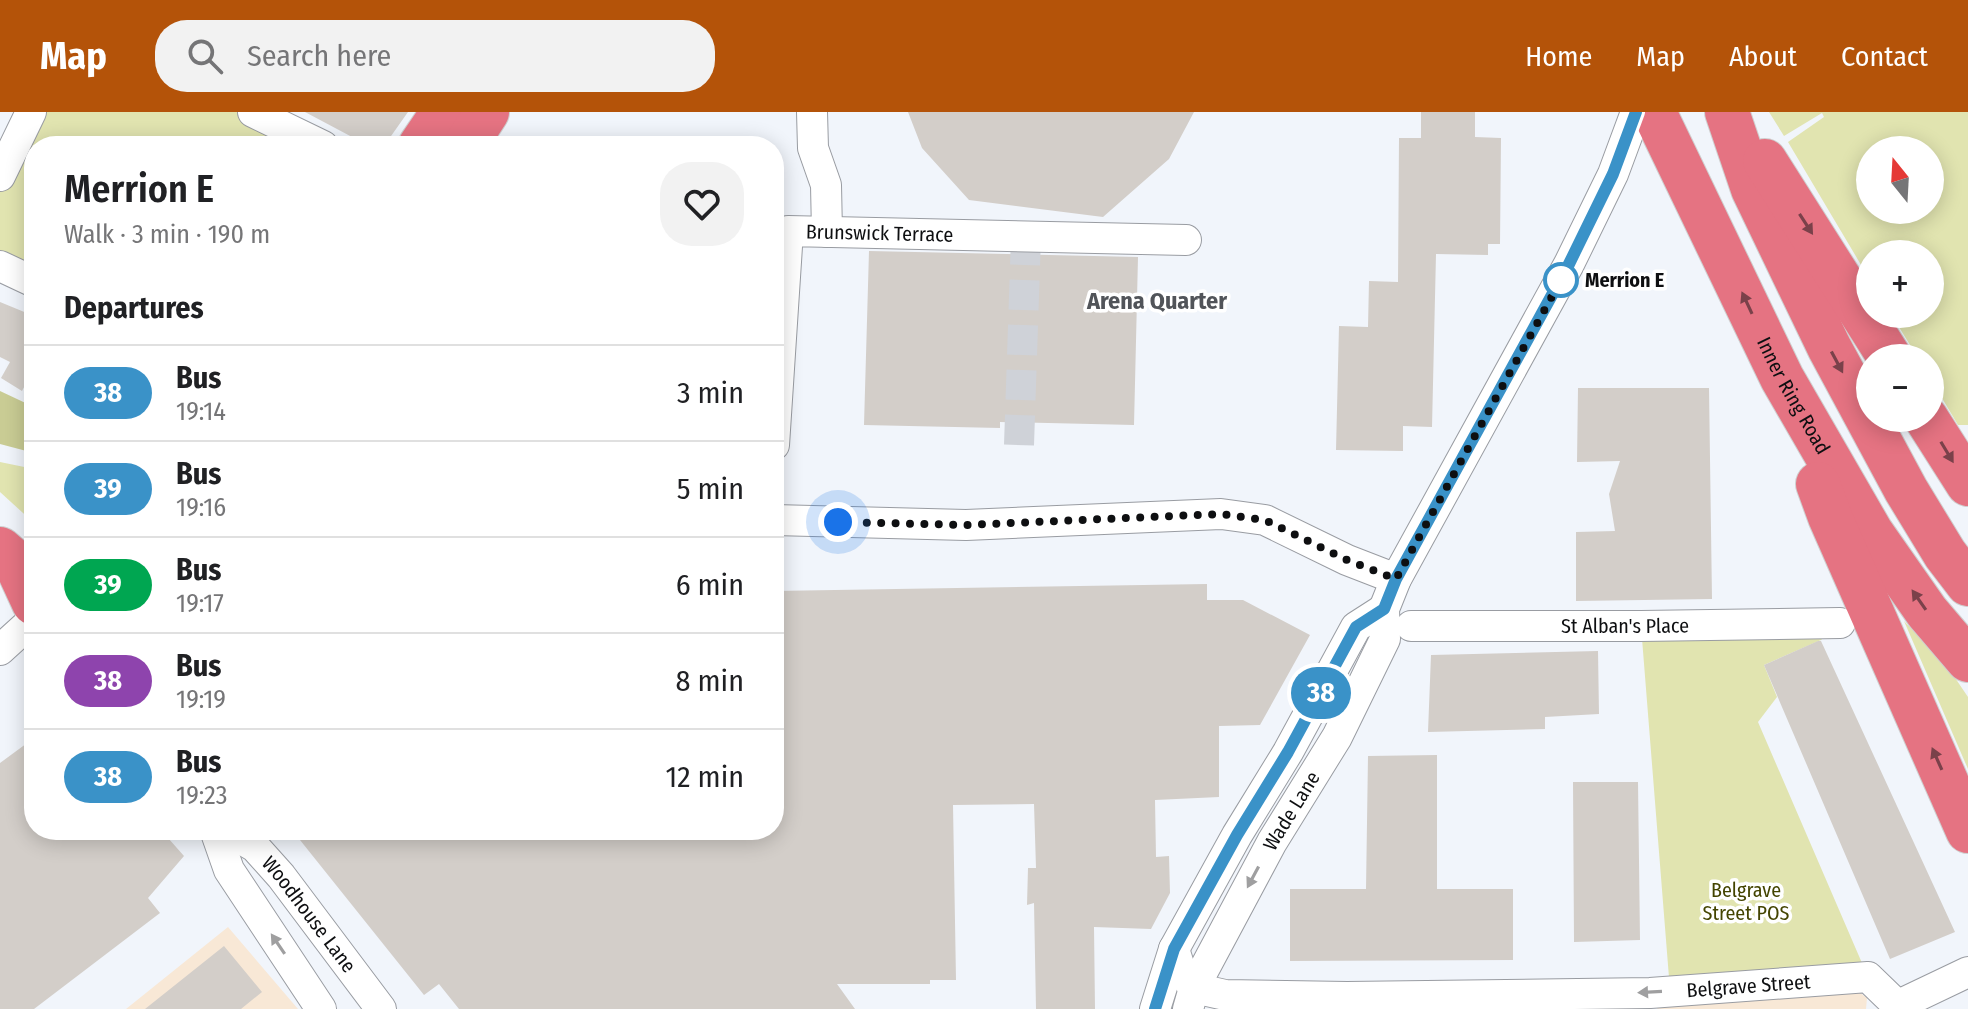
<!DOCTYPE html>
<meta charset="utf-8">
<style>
:root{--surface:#fff;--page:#f2f2f2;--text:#202124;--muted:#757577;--line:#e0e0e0;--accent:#b45309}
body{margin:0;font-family:"Fira Sans Condensed",sans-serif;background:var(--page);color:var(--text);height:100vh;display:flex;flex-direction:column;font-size:30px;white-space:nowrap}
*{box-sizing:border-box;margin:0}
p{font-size:26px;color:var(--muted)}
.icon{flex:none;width:44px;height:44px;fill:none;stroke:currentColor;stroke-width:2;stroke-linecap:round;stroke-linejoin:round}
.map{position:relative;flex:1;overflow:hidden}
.details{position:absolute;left:24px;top:24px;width:760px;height:704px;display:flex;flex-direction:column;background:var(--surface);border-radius:32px;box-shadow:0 4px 20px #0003}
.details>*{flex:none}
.badge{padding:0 16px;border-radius:26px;font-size:28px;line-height:52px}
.needle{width:52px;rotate:342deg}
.controls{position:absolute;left:1856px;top:24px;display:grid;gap:16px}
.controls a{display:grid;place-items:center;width:88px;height:88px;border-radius:50%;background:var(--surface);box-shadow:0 4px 20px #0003;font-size:40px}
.you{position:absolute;width:40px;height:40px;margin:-20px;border:6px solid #fff;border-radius:50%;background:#1a73e8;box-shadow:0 0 0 12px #1a73e833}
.map>.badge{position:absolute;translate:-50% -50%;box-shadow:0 0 0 4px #fff}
h2{padding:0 40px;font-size:30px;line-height:72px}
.round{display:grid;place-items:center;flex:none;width:84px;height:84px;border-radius:32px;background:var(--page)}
.summary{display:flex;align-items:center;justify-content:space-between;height:136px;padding:0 40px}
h1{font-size:38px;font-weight:600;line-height:60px}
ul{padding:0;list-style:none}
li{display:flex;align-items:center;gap:24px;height:96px;padding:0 40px;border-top:2px solid var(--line)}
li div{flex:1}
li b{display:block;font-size:30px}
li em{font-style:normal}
li .badge{min-width:88px;font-weight:700;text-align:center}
header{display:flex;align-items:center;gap:48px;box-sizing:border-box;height:112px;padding:0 40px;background:var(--accent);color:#fff}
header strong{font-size:38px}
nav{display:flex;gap:44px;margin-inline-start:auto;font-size:28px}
.search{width:560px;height:72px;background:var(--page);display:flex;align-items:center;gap:20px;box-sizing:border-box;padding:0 28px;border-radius:32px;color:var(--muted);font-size:30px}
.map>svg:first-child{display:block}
.commercial{fill:#f8e8d6}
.green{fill:#e1e4b0;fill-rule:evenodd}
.forest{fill:#c9cc94}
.building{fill:#d3cec9}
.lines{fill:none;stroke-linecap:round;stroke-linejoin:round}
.minor-tunnel{stroke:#cfd2d8;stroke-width:30;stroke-dasharray:30 15;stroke-linecap:butt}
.minor-casing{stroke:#999ca2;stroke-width:32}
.highway-casing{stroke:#cfcfcf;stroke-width:46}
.minor{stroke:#fff;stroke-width:30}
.highway{stroke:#e57382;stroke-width:44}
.oneway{fill:#7a414a}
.oneway2{fill:#9f9fa0}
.line-casing{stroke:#fff;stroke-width:18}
.line{stroke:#3a92c8;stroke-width:12}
.walk{stroke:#0e0f11;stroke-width:8;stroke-dasharray:0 14.4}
.stop-dot{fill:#fff;stroke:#3a92c8;stroke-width:4}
.labels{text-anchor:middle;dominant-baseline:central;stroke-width:7;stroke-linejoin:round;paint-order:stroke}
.street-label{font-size:20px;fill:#0e0f11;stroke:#fff}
.stop-label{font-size:20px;font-weight:bold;fill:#0e0f11;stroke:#fff;text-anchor:start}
.park-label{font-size:20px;fill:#434400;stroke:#fff}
.quarter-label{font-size:24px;font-weight:bold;fill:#515459;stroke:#fff}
</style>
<header>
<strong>Map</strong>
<div class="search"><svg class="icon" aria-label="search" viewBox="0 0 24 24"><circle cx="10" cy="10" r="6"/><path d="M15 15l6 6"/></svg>Search here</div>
<nav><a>Home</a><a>Map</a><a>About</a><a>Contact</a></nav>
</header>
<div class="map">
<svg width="1968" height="897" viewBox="0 0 1968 897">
<rect width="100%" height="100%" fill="#f1f5fb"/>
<path class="commercial" d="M228 815 298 897H126Z
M1859 880 1867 886 1866 897H1657L1658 895Z"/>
<path class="green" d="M31 0H253L323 34H34V170L0 153V64Z
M1769 0H1968V313H1958L1930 266V246H1918L1891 202H1930V142H1870V168L1788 30 1824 5 1822 1 1784 24ZM1870 38H1930V98H1870Z
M0 350 34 357V411L0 380Z
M1904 509 1947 554 1968 585V657Z
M1840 511 1821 528 1764 553 1777 585 1758 610 1868 865 1670 878 1641 514Z"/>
<path class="forest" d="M0 279 34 295V341L0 332Z"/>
<path class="building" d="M305 0H408L384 34H369Z
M908 0H1194L1169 47 1103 105 969 88 922 36Z
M1421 0H1475V25L1501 26 1500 132H1488V143L1436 142 1432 315 1403 314V339L1336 338 1339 214 1368 215 1369 169 1398 170 1399 26H1421Z
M869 139 1138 145 1134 313 1000 310V316L864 313Z
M0 190 34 204V261L32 260 22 279 1 266 10 250 0 245Z
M1578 276H1709L1712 487 1576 489V420L1615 419 1609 382 1620 349 1577 350Z
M1207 472V488H1243L1310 523 1260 613 1219 614V685L1155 688 1156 745 1169 744 1170 781 1151 817 1094 815 1095 897H1036L1034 791 1027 793 1028 756H1036L1034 692 953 693 956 868H930V872H837L855 897H459L439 872 424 883 292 718H774V479Z
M1818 529H1821L1955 820 1890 847 1764 553Z
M1598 539 1599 602 1545 605V617L1428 620 1431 543Z
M34 626V718H161L184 744 148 786 160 801 34 897H0V651Z
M1437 643V777H1513V848L1290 849V777H1366L1368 644Z
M1573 670H1638L1640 828 1574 830Z
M224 834 262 880 241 897H145Z"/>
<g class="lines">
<path class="minor-tunnel" d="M1019 333 1026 125"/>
<g class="minor-casing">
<g id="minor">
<path d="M253 0 323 34"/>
<path d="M812 0 813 36 826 73 827 120"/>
<path d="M0 64 31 0"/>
<path d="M0 154 34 170"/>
<path id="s1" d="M774 333 788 119 1186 128"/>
<path d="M774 408 966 413 1221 402 1265 408 1347 448 1396 467"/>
<path id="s2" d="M1411 514H1641L1840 511"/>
<path d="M0 538 34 507"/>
<path d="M215 718 229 758 321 897"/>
<path id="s3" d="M226 718 255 735 281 764 381 897"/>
<path id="s4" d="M1174 837 1181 859 1194 876 1225 883 1347 885 1650 881 1868 865 1897 893V897"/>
<path d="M1905 890 1968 860"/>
<path d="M1155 897 1174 837 1237 723 1288 640 1356 515 1384 497"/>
<path id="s5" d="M1188 897 1194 876 1272 730 1337 625 1385 527 1384 497 1396 467 1569 152 1613 62 1636 0"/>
</g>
</g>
<g class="highway-casing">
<g id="highway">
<path id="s6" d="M1654 0 1782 266 1871 420 1927 500 1968 548"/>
<path d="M1727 0 1753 77 1829 235 1906 378 1945 442 1968 472"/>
<path d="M420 34 443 0"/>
<path d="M465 34 487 0"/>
<path d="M1765 49 1890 246"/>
<path d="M1926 306 1968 372"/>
<path d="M1818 372 1830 405 1968 719"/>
<path d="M0 437 15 450 34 491"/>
</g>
</g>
<use href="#minor" class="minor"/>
<use href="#highway" class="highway"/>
</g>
<defs><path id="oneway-solid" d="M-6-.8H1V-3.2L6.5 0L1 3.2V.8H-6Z" transform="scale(2)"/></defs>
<g class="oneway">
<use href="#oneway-solid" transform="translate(1806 112) rotate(57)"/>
<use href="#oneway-solid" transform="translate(1747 191) rotate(-115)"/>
<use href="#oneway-solid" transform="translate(1837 250) rotate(62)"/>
<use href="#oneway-solid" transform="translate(1947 340) rotate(59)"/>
<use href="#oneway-solid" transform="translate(1919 488) rotate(-125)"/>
<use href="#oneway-solid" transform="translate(1937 647) rotate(-114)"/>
</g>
<g class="oneway2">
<use href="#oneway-solid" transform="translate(1253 765) rotate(118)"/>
<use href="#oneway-solid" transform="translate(278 832) rotate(-124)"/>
<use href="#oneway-solid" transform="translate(1650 880) rotate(177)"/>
</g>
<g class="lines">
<g class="line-casing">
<path id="line" d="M1155 897 1174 837 1237 723 1288 640 1356 515 1384 497 1396 467 1569 152 1613 62 1636 0"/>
</g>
<use href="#line" class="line"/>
<path class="walk" d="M838 410 966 413 1221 402 1265 408 1347 448 1396 467 1561 168"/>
</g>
<circle class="stop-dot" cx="1561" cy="168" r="16"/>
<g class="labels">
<g class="street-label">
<text stroke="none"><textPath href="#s1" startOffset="306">Brunswick Terrace</textPath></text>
<text stroke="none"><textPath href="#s6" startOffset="316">Inner Ring Road</textPath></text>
<text stroke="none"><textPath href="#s2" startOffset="214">St Alban's Place</textPath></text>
<text stroke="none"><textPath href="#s5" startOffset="224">Wade Lane</textPath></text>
<text stroke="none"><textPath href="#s3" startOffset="120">Woodhouse Lane</textPath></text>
<text stroke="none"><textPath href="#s4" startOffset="600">Belgrave Street</textPath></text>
</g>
<g class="stop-label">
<text x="1585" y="168">Merrion E</text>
</g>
<g class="park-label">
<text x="1746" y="778">Belgrave<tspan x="1746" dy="23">Street POS</tspan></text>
</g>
<g class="quarter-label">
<text x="1157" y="189">Arena Quarter</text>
</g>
</g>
</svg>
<div class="controls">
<a><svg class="needle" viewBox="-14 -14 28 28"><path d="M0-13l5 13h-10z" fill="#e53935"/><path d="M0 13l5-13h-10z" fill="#757577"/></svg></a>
<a>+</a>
<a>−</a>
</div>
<div class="you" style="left:838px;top:410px"></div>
<b class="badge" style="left:1321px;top:581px;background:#3a92c8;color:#fff">38</b>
<section class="details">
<div class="summary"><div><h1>Merrion E</h1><p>Walk · 3 min · 190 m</p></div><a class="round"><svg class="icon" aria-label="heart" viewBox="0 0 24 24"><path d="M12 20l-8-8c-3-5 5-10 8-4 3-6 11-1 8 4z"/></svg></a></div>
<h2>Departures</h2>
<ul>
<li><span class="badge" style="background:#3a92c8;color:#fff">38</span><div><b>Bus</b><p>19:14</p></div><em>3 min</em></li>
<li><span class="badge" style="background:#3a92c8;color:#fff">39</span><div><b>Bus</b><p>19:16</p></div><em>5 min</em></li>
<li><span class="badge" style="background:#00a651;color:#fff">39</span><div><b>Bus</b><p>19:17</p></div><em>6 min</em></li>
<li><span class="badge" style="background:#8e44ad;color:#fff">38</span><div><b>Bus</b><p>19:19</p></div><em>8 min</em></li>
<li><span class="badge" style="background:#3a92c8;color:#fff">38</span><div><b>Bus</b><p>19:23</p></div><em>12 min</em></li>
</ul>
</section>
</div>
